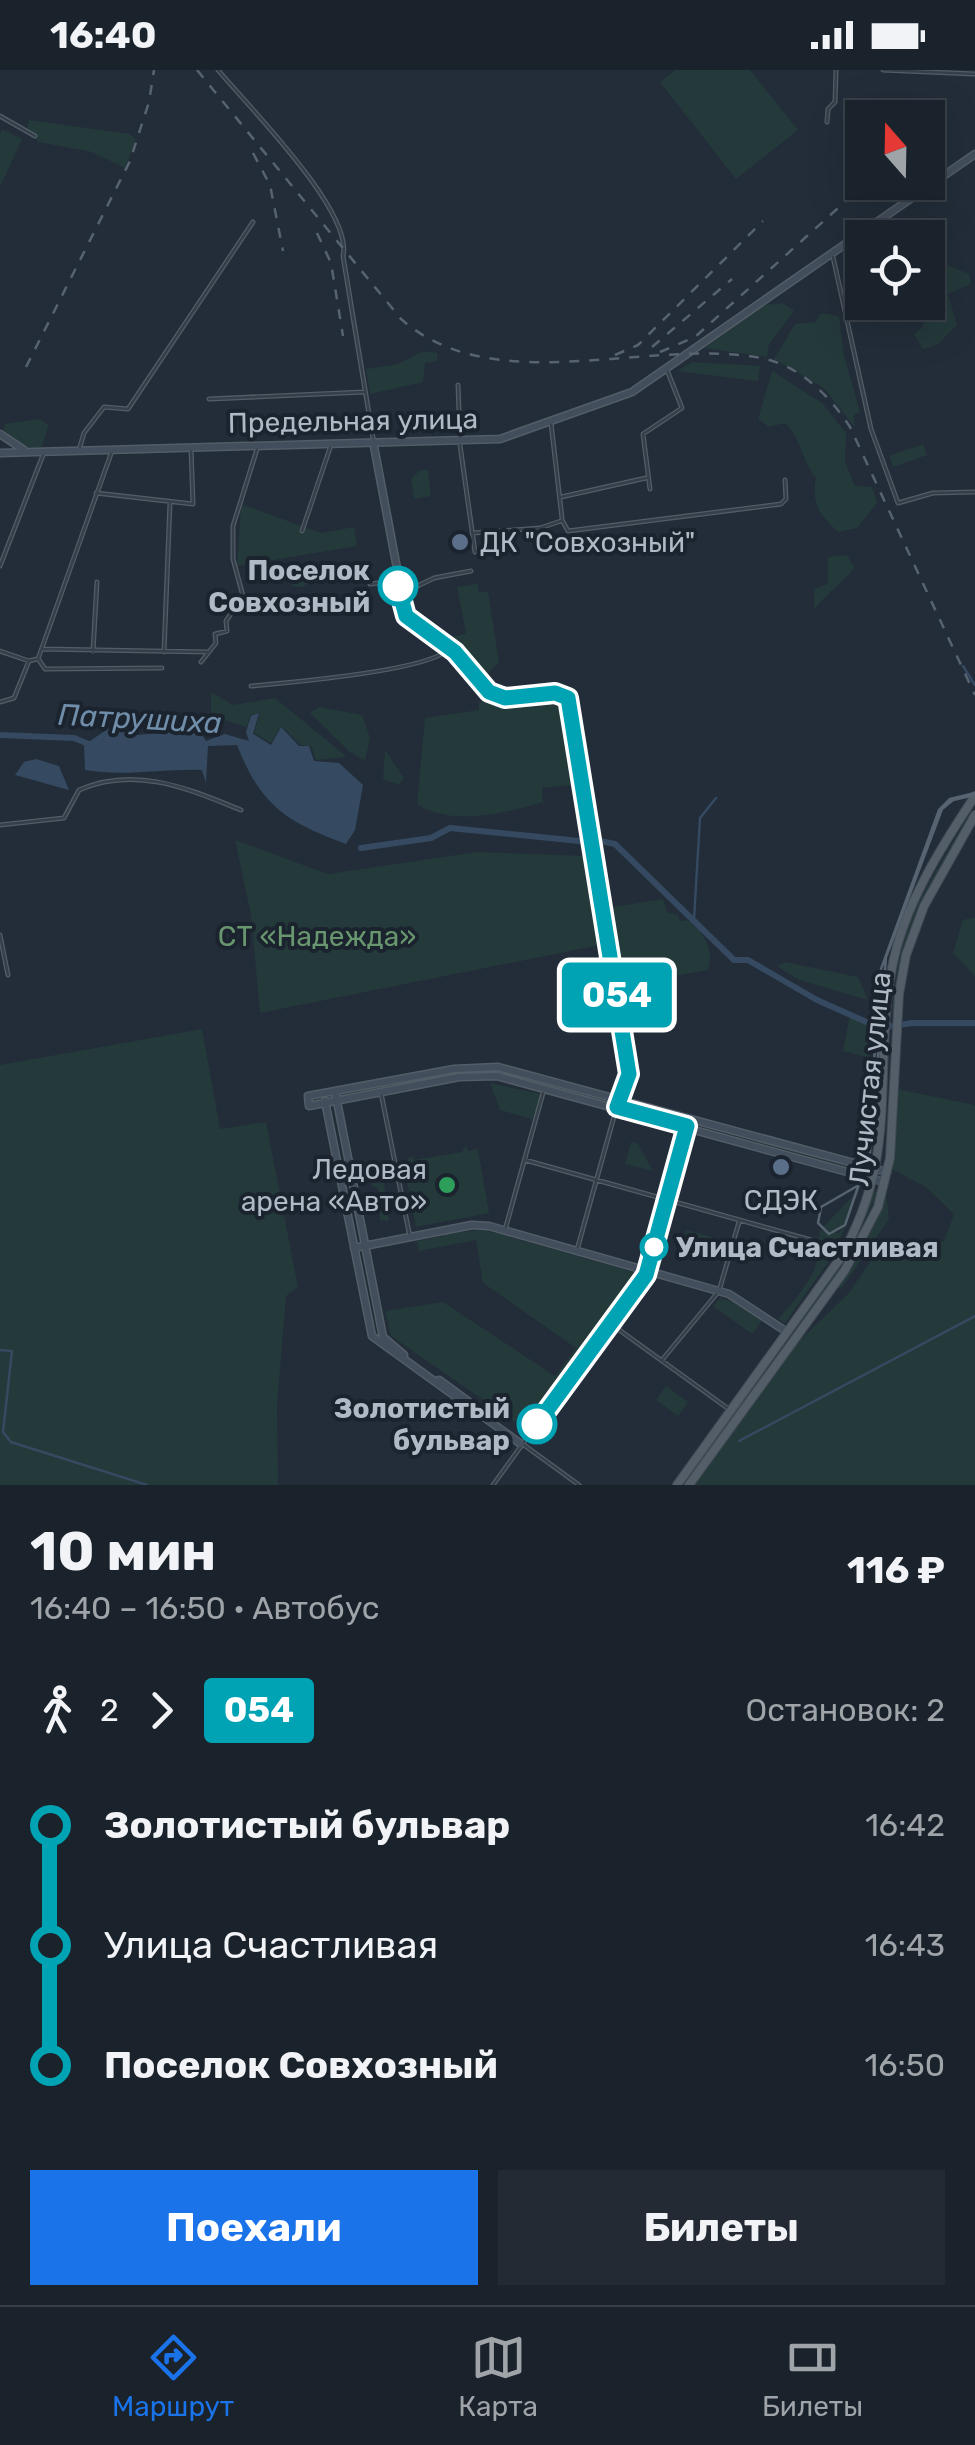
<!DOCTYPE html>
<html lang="ru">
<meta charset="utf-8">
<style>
:root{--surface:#1a222b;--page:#232a33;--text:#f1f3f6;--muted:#9fa4a9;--line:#383f47;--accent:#1a73e8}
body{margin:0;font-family:Rubik,sans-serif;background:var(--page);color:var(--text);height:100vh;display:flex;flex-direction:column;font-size:38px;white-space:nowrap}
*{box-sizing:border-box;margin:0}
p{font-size:32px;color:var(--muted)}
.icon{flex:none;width:55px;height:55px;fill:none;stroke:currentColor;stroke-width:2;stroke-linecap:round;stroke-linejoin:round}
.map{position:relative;height:1415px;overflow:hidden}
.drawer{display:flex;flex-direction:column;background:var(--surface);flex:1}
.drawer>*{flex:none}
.badge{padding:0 20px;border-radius:8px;font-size:35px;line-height:65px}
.needle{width:65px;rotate:340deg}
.tools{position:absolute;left:845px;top:30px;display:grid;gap:20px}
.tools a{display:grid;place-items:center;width:100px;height:100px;border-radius:0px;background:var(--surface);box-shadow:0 10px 40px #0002,0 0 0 2px var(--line);font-size:50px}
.map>.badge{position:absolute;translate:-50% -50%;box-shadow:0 0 0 5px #fff}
.legs{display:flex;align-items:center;gap:15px;height:110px;padding:0 30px;font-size:32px}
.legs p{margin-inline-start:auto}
.overview{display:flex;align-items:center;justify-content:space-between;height:170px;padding:0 30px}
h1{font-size:55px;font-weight:700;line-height:75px}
.primary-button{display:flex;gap:20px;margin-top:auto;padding:20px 30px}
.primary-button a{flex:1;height:115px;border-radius:0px;background:var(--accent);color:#fff;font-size:40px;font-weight:700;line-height:115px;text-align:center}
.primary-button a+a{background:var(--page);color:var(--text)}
ul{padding:0 30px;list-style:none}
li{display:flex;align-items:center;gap:35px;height:120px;font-size:38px}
li i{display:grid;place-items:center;width:15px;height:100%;margin:0 12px;background:currentColor}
li i::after{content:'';width:25px;height:25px;margin:-12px;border:8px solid;border-radius:50%;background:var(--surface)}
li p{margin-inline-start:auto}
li:first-child i{background:linear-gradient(#0000 50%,currentColor 0)}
li:last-child i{background:linear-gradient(currentColor 50%,#0000 0)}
.status{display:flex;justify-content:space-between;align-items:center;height:70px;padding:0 50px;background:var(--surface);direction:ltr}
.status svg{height:28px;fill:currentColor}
.tab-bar{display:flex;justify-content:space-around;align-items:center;height:140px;border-top:2px solid var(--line);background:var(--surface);font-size:28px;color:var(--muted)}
.tab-bar a{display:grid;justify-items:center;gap:5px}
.tab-bar .active{color:var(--accent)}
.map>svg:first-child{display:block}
.green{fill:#24393a}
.water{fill:#354a60}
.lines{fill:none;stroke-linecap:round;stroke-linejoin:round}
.stream{stroke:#354a60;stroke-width:2.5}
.river{stroke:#354a60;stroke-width:6}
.street-casing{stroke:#535d67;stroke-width:5}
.secondary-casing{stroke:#535d67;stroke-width:9}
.primary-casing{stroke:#3f4853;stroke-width:10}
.street{stroke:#353f49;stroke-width:2.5}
.secondary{stroke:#434e5c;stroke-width:6}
.primary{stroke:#535e69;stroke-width:8}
.tram{stroke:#576370;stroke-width:2.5}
.rail{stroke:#576370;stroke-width:2.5;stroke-dasharray:10 10;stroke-linecap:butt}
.line-1-casing{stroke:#fff;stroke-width:22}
.line-1{stroke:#00a3b4;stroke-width:15}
.service-dot{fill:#5c6f8a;stroke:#1b242e;stroke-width:4}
.stop-1-dot{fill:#fff;stroke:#00a3b4;stroke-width:5}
.leisure-dot{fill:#2e9e5b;stroke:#1b242e;stroke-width:4}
.labels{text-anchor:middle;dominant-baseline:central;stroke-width:8;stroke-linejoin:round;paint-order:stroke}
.street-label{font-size:28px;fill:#b0bac6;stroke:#1b242e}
.poi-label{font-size:28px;fill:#b0bac6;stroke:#1b242e;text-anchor:start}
.stop-label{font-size:28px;font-weight:bold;fill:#b0bac6;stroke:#1b242e;text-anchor:end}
.park-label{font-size:28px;fill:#68966f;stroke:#1b242e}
.water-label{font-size:30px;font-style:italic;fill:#708da9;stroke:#1b242e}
</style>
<div class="status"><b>16:40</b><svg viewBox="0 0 49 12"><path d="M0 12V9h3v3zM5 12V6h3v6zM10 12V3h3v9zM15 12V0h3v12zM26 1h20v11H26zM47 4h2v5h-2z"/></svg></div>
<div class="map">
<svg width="975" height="1415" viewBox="0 0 975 1415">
<rect width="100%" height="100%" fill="#222d39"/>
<path class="green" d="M675 0H750L798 60 736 109 660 12Z
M29 50 129 64 136 69 125 98 92 82 38 72 27 58Z
M2 59 22 69 0 117V64Z
M940 192 969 204 971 214 948 224 957 255 937 275 923 279 914 264 923 257 926 240 942 244 929 193Z
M783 233 794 241 769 274 767 287 704 278 765 235Z
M821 243 839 246 844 286 860 342 854 345 855 358 824 318 774 289 795 254 815 252Z
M423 281 437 283V291L425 293 423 312 370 324 366 299 398 294Z
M692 292 760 296 758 311 677 301Z
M772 301 822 333 846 363 845 392 855 416 872 417 877 433 857 458 838 462C820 445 811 434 816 408 802 391 801 368 785 353L769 357 758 349Z
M38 349 49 355 41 378 31 379 3 363 5 354Z
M923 374 927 385 893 397 889 386Z
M420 400H428L431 426 414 429 411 409Z
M241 434 321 463 354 457 357 476 237 496Z
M847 485 854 497C848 510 825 524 814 540V519L828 514V487Z
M287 505a12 12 0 1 1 24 0a12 12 0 1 1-24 0Z
M477 514 479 522H488L499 592 486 605H478L444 570 466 563 457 517Z
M211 622 233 635 275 628 347 687 316 690 311 676 301 675 281 656 271 673 254 663 260 643 250 646 247 657 211 646Z
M559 628 567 634 579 714 542 718 543 732C507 743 450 757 417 734L425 648 479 640V632Z
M319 637 362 645 370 668 365 691 350 682 310 643Z
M385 680 404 708 399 715 383 709Z
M974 735 921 837 891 949 900 876 910 846Z
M235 770 328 804 477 782 587 786 605 874 260 943 251 845Z
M663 829 667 842 678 845 680 851 688 850C703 862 715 878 708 900L624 915 613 837Z
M975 847V906L953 883 963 850Z
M785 892 858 907 868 930 799 910 777 896Z
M850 945 871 953 870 988 843 981Z
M202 959 220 1059 266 1052 298 1217 286 1226 277 1335 278 1415H0V995Z
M490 1013 541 1024 535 1050 500 1040Z
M897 1019 975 1035V1415H694L800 1270 848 1224 873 1188 944 1171 954 1144 926 1117 891 1099Z
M757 1068 862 1099 861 1103 755 1072Z
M631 1072 638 1074 653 1101 625 1094Z
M466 1075 468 1081 478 1079 489 1143 416 1157 403 1092 412 1086 414 1090 462 1082Z
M370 1103 375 1113H384L389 1151 380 1150 378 1118 372 1116Z
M859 1120 842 1158 831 1163 822 1158Z
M875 1120 879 1121 841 1199 798 1261 794 1258 840 1193Z
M886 1123 889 1149 843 1216 831 1222 863 1175Z
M851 1143 839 1171 822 1167 841 1174 785 1253 778 1249C797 1228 825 1197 818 1168L810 1165 819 1167 820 1160 839 1163Z
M485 1160 636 1203 521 1356 391 1266 385 1241 443 1232 555 1306 576 1278 483 1213 476 1170 419 1181 417 1171 443 1166 442 1163Z
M686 1160 712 1167 705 1189 692 1186 696 1168H692L688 1183 678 1180Z
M720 1228 734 1232 762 1251 752 1264 713 1236Z
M666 1316 688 1332 678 1346 656 1330Z"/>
<path class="water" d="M259 643 253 664 271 675 281 657 299 676H309L314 691 339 693 363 715 355 760 346 774C286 752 261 736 237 675L208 676 206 713 202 700C166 698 125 707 85 700L84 675 112 656 138 665 198 659 206 671 225 664 249 671 246 662 251 646Z
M36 689 59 696 69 720 15 705 24 692Z"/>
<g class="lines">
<path class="stream" d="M963 596 975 615
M694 849 700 748 716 728
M0 1280 12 1281 3 1362 11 1372 147 1415
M739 1371 975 1246"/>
<path class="river" d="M0 665 74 668 91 675
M600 771 615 774 734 890H748L817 930 880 958 912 953H975
M361 778 431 768 450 758 589 772"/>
<g class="street-casing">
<path id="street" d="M218 0C248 36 354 142 343 186L373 368
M883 0 975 4
M0 46 35 66
M827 52 828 39 835 32 836 0
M833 187 871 359 898 433 933 423 975 422
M458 315 460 367
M209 329 364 322
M551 353 562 448
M460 375 475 482
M79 380 84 363 104 337 128 339 253 152
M650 419 643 364 682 338 667 300
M96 423 193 434 191 378
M561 427 646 408
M562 450 568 461 781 434 786 429 785 410
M302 461 330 378
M473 463 540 458 561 451
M0 496 43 385
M370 514 397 511
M405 522 434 508 471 501
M42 579 208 582
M0 581 29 591 37 589
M93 581 97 512
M164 582 170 432
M38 589 112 381
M39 590 45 599 162 598
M201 592 216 573 215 564 227 561 226 551 243 526 233 489V456L258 376
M251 616C285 613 430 601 448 579
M0 632 14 628 29 591
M0 755 64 748 79 720C135 695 189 719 241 740
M0 865 8 905
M381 1023 410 1167
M525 1090 811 1170
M505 1160 543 1023
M577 1180 615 1043
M611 1254 730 1340
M662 1290 719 1221 739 1152
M524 1375 579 1415
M493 1415 647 1202"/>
</g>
<g class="secondary-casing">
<path id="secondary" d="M0 364 24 380
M373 371 406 546 455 583 497 626 560 624 571 634 629 1005 619 1029
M0 383 500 369 632 322 975 84
M335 1021 383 1267 404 1285
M325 1031 372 1266 521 1374
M884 1112 497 1006 459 1007 309 1036 308 1026 454 999 498 997 887 1102
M354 1178 472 1155 489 1156 729 1224 787 1262
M648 1201 688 1052
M439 1310 469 1332"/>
</g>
<g class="primary-casing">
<path id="primary" d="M677 1415 839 1190C901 1084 872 1009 892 898 903 837 941 777 975 726
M689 1415 845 1200 878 1137 890 1088 899 924 906 885 924 836 975 745"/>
</g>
<use href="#street" class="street"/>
<use href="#secondary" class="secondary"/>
<use href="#primary" class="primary"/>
<path class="tram" d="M975 723 950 729 939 740 881 899 866 1097 859 1115 821 1137 818 1153 829 1164 845 1155 870 1082 886 887 942 739 953 730 975 725"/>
<path class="rail" d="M197 0 401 249C494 331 649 267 761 288 799 295 830 326 850 357L975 625
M253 83 270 115 283 181
M317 163 331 193 343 266
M652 277 732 209
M660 282 695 267 867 112
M615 285 638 275 763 151
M26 297 130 91 149 32 154 0"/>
</g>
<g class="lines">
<g class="line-1-casing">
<path id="line-1" d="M398 516 406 546 455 582 489 622 505 628 555 623 568 628 629 1004 617 1037 687 1056 646 1205 537 1354"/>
</g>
<use href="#line-1" class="line-1"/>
</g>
<g class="service-dot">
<circle cx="460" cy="472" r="10"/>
<circle cx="781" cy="1097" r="10"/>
</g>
<g class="stop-1-dot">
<circle cx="398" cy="516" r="18"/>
<circle cx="654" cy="1177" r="12"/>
<circle cx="537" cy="1354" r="18"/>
</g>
<circle class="leisure-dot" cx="447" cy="1115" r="10"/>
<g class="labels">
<g class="street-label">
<text transform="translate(353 351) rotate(-1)">Предельная улица</text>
<text transform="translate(870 1009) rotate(-84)">Лучистая улица</text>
</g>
<g class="poi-label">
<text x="480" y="472">ДК "Совхозный"</text>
<text x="427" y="1099" text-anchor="end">Ледовая<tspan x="427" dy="32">арена «Авто»</tspan></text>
<text x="781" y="1130" text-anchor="middle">СДЭК</text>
</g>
<g class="stop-label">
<text x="370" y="500">Поселок<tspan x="370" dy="32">Совхозный</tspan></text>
<text x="676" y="1177" text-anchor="start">Улица Счастливая</text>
<text x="510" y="1338">Золотистый<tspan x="510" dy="32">бульвар</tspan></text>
</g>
<g class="park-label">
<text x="317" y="866">СТ «Надежда»</text>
</g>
<g class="water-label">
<text transform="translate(140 649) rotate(3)">Патрушиха</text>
</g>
</g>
</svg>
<div class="tools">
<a><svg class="needle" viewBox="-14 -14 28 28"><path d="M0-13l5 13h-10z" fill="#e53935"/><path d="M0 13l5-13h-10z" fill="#9fa4a9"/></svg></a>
<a><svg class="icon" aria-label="locate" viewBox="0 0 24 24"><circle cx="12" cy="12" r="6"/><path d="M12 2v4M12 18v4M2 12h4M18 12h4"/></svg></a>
</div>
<b class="badge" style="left:617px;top:925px;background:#00a3b4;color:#fff">054</b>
</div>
<section class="drawer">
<div class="overview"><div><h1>10 мин</h1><p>16:40 – 16:50 · Автобус</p></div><b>116 ₽</b></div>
<div class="legs"><svg class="icon" aria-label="walk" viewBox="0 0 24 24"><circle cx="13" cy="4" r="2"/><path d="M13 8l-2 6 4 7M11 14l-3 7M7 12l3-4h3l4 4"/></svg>2<svg class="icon" aria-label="forward" viewBox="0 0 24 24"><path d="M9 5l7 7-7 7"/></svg><b class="badge" style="background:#00a3b4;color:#fff">054</b><p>Остановок: 2</p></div>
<ul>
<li><i style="color:#00a3b4"></i><b>Золотистый бульвар</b><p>16:42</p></li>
<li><i style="color:#00a3b4"></i><span>Улица Счастливая</span><p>16:43</p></li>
<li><i style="color:#00a3b4"></i><b>Поселок Совхозный</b><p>16:50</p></li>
</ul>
<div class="primary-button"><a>Поехали</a><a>Билеты</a></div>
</section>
<nav class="tab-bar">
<a class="active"><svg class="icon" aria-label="directions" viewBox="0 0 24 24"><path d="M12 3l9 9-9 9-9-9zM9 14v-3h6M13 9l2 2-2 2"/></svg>Маршрут</a>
<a><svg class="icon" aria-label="map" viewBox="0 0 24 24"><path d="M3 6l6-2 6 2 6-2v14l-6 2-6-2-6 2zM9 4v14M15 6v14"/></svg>Карта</a>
<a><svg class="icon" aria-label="tickets" viewBox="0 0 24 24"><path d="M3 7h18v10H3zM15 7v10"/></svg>Билеты</a>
</nav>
